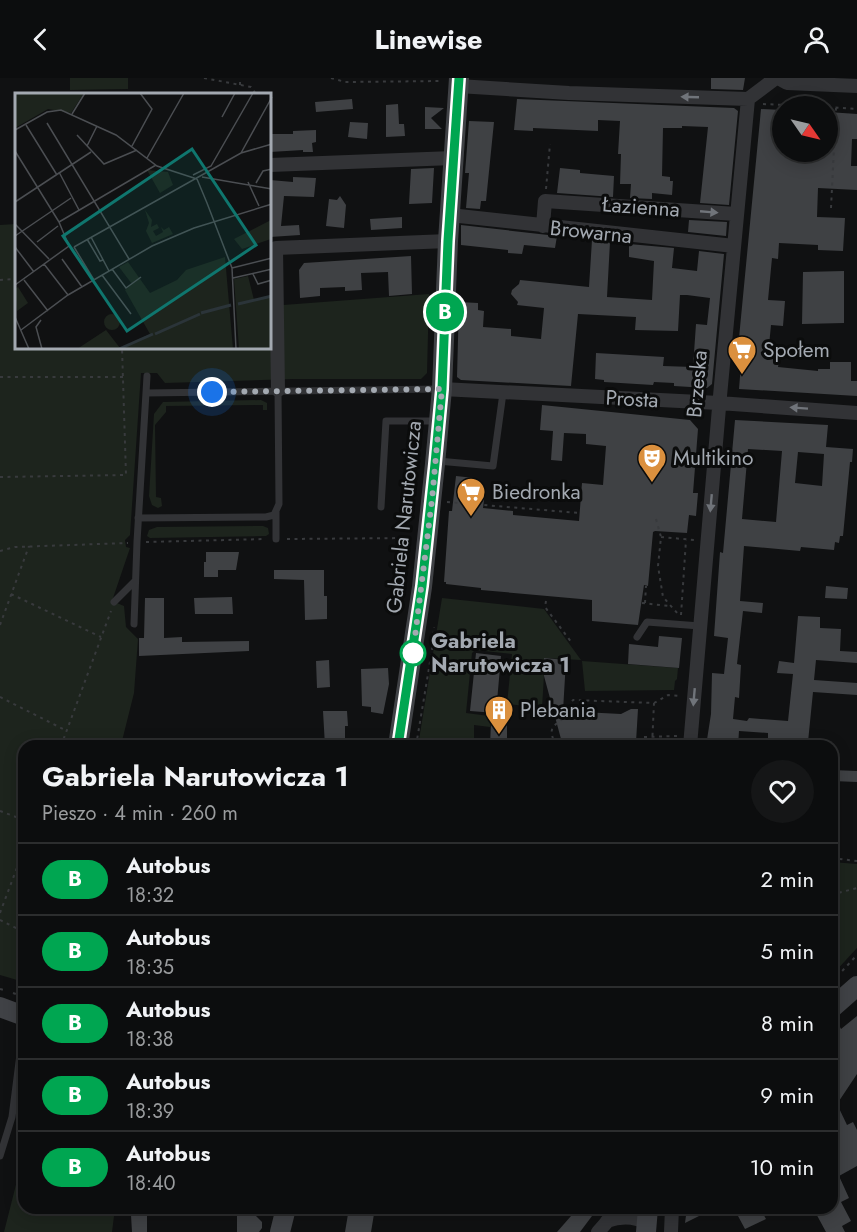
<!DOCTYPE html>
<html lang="pl">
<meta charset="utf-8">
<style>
:root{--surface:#0c0d0e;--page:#151617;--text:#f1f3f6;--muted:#9a9c9e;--line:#2c2d2e}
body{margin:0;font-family:Jost,sans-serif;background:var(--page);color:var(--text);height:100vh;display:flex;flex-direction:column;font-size:22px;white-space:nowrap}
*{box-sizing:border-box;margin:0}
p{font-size:20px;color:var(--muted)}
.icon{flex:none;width:33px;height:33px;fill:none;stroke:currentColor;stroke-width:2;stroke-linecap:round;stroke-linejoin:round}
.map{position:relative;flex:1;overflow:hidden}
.side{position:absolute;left:18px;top:662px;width:820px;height:474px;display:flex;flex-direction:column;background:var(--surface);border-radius:18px;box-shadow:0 3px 15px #0003,0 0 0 2px var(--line)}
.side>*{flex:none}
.badge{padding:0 12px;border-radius:20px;font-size:21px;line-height:39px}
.needle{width:39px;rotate:124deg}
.buttons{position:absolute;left:772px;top:18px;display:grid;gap:12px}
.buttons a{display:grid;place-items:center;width:66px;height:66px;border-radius:50%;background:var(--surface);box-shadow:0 3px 15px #0003,0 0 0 2px var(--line);font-size:30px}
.you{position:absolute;width:30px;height:30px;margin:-15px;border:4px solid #fff;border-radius:50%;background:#1a73e8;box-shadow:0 0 0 9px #1a73e833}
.map>.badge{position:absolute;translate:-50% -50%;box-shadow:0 0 0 3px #fff}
.round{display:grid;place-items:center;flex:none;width:63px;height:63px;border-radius:32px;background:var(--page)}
.headline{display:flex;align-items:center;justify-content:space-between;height:102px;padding:0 24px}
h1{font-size:28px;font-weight:700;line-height:45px}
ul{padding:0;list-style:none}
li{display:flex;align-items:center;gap:18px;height:72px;padding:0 24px;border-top:2px solid var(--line)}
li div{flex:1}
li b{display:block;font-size:22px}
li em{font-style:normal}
li .badge{min-width:66px;font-weight:700;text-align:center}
header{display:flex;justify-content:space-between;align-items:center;height:78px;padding:0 24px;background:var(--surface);font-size:27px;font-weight:700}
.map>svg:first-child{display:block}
.green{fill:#1d241d}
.building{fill:#3f4144;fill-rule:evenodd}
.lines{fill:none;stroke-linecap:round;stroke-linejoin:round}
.path{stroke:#383a3d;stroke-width:2;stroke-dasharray:3 4.5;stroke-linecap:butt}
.lane{stroke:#323336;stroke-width:7}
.street{stroke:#323336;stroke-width:14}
.secondary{stroke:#404246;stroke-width:20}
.oneway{fill:#70747a}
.line-casing{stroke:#fff;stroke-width:14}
.line{stroke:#00a651;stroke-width:9}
.walk{stroke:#a3a9b1;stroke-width:6;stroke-dasharray:0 10.8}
.stop-dot{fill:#fff;stroke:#00a651;stroke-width:3}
.labels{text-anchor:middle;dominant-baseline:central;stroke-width:6;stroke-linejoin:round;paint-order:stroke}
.street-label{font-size:21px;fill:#a3a9b1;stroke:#0b0c0c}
.poi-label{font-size:21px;fill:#a3a9b1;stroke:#0b0c0c;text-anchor:start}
.stop-label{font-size:21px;font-weight:bold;fill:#a3a9b1;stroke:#0b0c0c;text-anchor:start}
.inset-river{fill:none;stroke:#2b3439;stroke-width:3}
.inset-road{fill:none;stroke:#4b4e52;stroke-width:1.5}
.view{fill:#0f766e;fill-opacity:0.15;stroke:#0f766e;stroke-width:3}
.inset-edge{fill:none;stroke:#a3a9b1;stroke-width:3}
</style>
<header><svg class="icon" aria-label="back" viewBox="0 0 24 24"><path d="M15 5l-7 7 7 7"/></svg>Linewise<svg class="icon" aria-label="person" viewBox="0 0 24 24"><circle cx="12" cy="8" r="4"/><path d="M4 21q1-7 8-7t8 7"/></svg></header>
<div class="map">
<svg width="857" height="1154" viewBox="0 0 857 1154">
<rect width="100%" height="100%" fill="#101112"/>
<path class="green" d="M70 0H128V11L70 12Z
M16 146V270H270V228L429 216 427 295 421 301H293L165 305 157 295H141L130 457 125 462 126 469 130 470 112 523 124 528 126 549 138 561 134 615 121 667 24 668V904L0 897V147Z
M261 322 267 325V332H263V327L166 328V334L155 347 156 419 161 420 162 428 158 430 152 427 149 418 154 336 163 324Z
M263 448 268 450 269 456 266 458 150 460 147 458 149 452 157 449Z
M442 520 544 531 581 582 545 580 542 630 507 626 512 576 475 572 472 575 466 635 505 640 507 645H491L490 649 474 647V667L418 668Z
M582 583 678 590 677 601 675 603 674 612 585 613Z
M832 784 857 786V870L833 896Z
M24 1075V1130H115L112 1154H4Z"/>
<path class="building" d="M711 0H745L743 12 711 11Z
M352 21 353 31 316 34 315 24Z
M517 21 734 30 738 33 729 127 700 125 708 49 682 48V50H663L662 98 670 99V103H673L672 117 652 115V121L630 120 631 106H620L621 76H618L620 43 598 42V53L533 50V53L514 52Z
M398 26 399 46H404L405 58 386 59V27Z
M425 29 444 30 431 40 442 51H425Z
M761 31 783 32V74H828V34L857 36V61H852L851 88H857V112L818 110 817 139 845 140 843 173 818 172V167L779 165 778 181 772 180 768 222 785 223 783 248 771 247 768 278H780L778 289 818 293V291H830V284H851V303H857V318L739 311 743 261 739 260Z
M469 43 494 44 486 123H481L480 131 466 130 469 95H465Z
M350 44 368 45 367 61 348 59Z
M316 52V64L312 65 313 74H303V72L270 74V56H293V53Z
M434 90 432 125 409 126 411 91Z
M560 90 580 92V95L614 98 613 119 557 115Z
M293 99 316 100 314 119 284 118 281 148 299 147 300 157 270 159 272 118 270 117V102L293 104Z
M340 118 346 127 344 150 326 148 329 121 337 122Z
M402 139V150L371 152 370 141Z
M689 142 727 144 726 158 688 154Z
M461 147 557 158 555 170 524 167 522 176 508 175V172L461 167Z
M592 162 610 164 607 219 652 222 654 183 629 179V166L674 170 672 190 697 193 699 173 724 176 712 306 707 310 674 308V305L654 304 653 307 604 304V302L595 301 596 275 664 279 663 288 693 289 696 246 707 247 710 220 687 217H680L678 253 635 252 636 239 578 236 571 308 461 302 457 299 459 224 478 225V232L484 233 483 249 511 251V258L541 261 544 230 517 227 518 224 511 216 512 212 519 206 520 202 589 209Z
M411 178 412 216 389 218 388 194 361 195 362 212 345 213V209L320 210V218L300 220 299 192 304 185Z
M844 193V245L802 246 803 194Z
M542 327 690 342 698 351 693 415H698L696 438 689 437 687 455 655 453 653 454 648 508 644 507 638 547 592 543V522L481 512V510L446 506V504H444L449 433H452L456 398 474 400 472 413 485 414 483 430 513 433V437L579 443 582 405 603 407 606 368 586 366V356L564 355 562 383 551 382 553 353 540 352Z
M735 342 828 347 826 369 853 371 852 384H850L843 458H840L839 465 835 464 834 472 801 469 800 473 744 468 740 523 763 525 762 535 743 533 737 586 741 587 739 620 735 619 733 641 747 643 749 640 788 643 793 596 777 595 779 583 794 585 798 538 820 539V550L841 551 840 573 857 574V585L816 582 814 602 857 605V617L813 614 808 664H804V668H791L792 661 768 660V655L739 653 738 668H706L711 636 712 595 724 596 728 560 714 558 720 474 723 475ZM748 371 782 373 776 444 742 441ZM798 374 824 376 822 408 795 405Z
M206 474H239L236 492H218V499H204V484H206Z
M274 492H324V518H327V541L305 542 304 502 274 501Z
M826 508 848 510 847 521 825 520Z
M232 519 233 536H195L194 520Z
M145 520H164V560L182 559V564L249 563V573L139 578V560H144Z
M659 558 682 560 679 590 628 586 629 566 658 569Z
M476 575 501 578 496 635 470 633Z
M544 580 566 582 563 633 621 636 631 631H638L636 664 635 668H570L561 661 544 598Z
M329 582 330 609 317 610 316 583Z
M388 590 389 606 383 636 371 634V629L362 628 361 591Z
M323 633H347L348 648H345V668H325Z
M491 645 507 646V668H490Z
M832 692 857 693V704L832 703Z
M857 938V996L837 1026 847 1047 853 1044 857 1052V1088L839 1098 849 1120 841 1124 851 1143 842 1148 845 1154H826L813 1130H832V942L836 941 841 951Z
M349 1130H375L371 1154H345Z
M578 1130H598L580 1154H557Z
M687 1130H715L685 1145Z
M754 1130H760L766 1141 745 1151 738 1138Z
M237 1135H253L262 1144V1150L259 1154H237Z
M147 1136V1154H132L131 1137Z"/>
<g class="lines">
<path class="path" d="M204 0 251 9 256 16
M331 0 345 4 442 3
M240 7V0
M763 26 809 28
M828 29 857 31
M546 111 550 66
M831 130 836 30
M0 202 16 201
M0 299H123
M0 399 126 397 122 270
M447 424 579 435
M656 441 661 459 658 488 663 519 678 536
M661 459 694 462
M287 461 410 460
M146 464 266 461
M0 473 15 469 128 465
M11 516 101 559
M546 523 545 529 572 565
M642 525 669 528
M645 525 646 508
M681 537 686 462
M0 547 29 468
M0 619 67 653
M654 625 668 617 681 618
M644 659 677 658
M61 668 111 533
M416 668 432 572 434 549
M556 668C546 646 555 650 566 637 569 633 570 626 573 622L654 625 652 668
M0 733 24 742
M832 780 857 783
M832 818 838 815 857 810
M0 835 24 771
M0 842 24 854
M832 904 857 877
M0 911 7 913
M13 915 24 919"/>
<path class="lane" d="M146 315 440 311
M438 383 493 388 503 315
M381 429 386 343H437
M276 434V461
M138 440 266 439 274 437 279 426 278 312
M114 524 135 503
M134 546 137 464 147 298
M637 559 647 544 700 548
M0 1078 12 1039 24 945"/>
<path class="street" d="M778 0 787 5 857 8
M458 8 569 15 748 21
M748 21 776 0
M270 87 453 80
M450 137 734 168
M543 148 545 123 736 136
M442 311 719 325 857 335
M278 312 276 170 448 163
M690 668 720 318 748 21
M607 1143C621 1138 634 1138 647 1145
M598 1154 619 1130
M671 1154 672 1130"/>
<path class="secondary" d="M398 668 422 509 435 386 442 311 448 163 459 0
M0 929 24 938
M832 930 857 908
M280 1154 286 1130
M646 1154 648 1130"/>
</g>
<defs><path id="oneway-solid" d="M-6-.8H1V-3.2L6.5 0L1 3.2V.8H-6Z" transform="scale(1.5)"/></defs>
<g class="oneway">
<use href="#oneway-solid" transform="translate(690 19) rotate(-178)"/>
<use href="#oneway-solid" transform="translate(709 134) rotate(5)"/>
<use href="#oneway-solid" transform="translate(799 330) rotate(-176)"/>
<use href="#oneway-solid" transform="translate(711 425) rotate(95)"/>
<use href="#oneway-solid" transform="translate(694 619) rotate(95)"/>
</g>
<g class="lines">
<g class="line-casing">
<path id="line" d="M398 668 422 508 435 386 442 311 448 163 459 0"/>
</g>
<use href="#line" class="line"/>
<path class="walk" d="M212 314 442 311 432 422 413 575"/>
</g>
<defs>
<g id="supermarket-pin" transform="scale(1.5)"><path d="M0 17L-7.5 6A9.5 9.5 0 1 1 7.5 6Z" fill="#db903e" stroke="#0b0c0c"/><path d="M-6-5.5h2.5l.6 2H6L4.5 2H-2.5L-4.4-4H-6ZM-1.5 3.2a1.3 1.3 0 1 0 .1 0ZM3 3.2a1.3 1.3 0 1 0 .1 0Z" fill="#fff"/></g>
<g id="theatre-pin" transform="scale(1.5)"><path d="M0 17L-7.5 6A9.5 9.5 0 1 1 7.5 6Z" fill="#db903e" stroke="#0b0c0c"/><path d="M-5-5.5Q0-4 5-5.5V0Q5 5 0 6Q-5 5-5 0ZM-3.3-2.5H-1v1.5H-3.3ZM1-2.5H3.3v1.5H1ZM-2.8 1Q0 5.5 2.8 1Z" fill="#fff"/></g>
<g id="building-pin" transform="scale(1.5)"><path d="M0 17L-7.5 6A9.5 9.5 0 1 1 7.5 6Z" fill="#db903e" stroke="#0b0c0c"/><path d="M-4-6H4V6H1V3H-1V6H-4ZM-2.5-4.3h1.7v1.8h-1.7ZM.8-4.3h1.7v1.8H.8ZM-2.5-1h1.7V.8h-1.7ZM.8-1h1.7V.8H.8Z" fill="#fff"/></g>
</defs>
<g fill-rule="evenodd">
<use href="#supermarket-pin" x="742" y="272"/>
<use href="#theatre-pin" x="652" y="380"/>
<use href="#supermarket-pin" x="471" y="414"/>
<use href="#building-pin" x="499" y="632"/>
</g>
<circle class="stop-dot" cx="413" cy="575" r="12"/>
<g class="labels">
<g class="street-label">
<text transform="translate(641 129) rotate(4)">Łazienna</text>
<text transform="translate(591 154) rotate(6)">Browarna</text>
<text transform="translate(697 306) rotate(-85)">Brzeska</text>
<text transform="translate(632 321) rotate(3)">Prosta</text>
<text transform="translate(404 439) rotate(-84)">Gabriela Narutowicza</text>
</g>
<g class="poi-label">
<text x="763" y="272">Społem</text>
<text x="673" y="380">Multikino</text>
<text x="492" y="414">Biedronka</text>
<text x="520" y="632">Plebania</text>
</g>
<g class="stop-label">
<text x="431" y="563">Gabriela<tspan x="431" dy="24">Narutowicza 1</tspan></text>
</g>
</g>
<g transform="translate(15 15)">
<rect width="256" height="256" fill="#101112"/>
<path d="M0 0H69L56 20 33 16 0 35ZM132 77 153 79 158 92 145 100ZM130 117 137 127 136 134 142 131 144 135 138 138 141 143 148 139 146 134 149 137 154 134 158 141 137 150 131 138 134 130ZM256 127V146L227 156 219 146ZM210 164 218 256H62L91 237 105 255 135 241 110 197 117 191 104 174 113 169 135 200 162 187 171 177ZM233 183 239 207 256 202V256H224L219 186ZM3 194 13 210 2 218 0 196ZM89 229a8 8 0 1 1 16 0a8 8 0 1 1-16 0Z" fill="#1d241d"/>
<path class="inset-river" d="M223 211 257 203M186 220 216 212M140 241 185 221M104 256 138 241"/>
<path class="inset-road" d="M57 21 70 0M207 24 220 0M32 30 114 166M11 32 42 82M0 37 32 19 46 17 101 42 142 73 182 86M62 42 89 71 122 57M72 53 82 33M117 53 137 16 125 0M0 58 44 129M226 60 257 4M132 65 169 0M44 79 64 117M178 82 196 73 238 0M187 84 257 96M182 86 192 110M233 89 244 113M241 90 248 78 257 76M0 109 76 59M192 110 217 175 221 256M44 129 141 72M0 131 34 166M0 143 56 105M76 144 94 178M72 146 85 168 88 167M22 149 43 133M0 154 19 179M59 154 226 60 257 51M59 154 79 187M47 166 67 194M29 171 53 202M217 175 257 165M97 176 111 195 126 184M238 181 243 191 257 187M87 182 116 221M218 185 257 176M9 187 33 218M0 192 54 153 44 129M0 224 14 256M26 227 21 234 27 256M6 237 53 202 137 153 179 135 257 111"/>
<path class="view" d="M177 56 241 152 112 238 48 143Z"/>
<rect width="256" height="256" class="inset-edge"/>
</g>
</svg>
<div class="buttons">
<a><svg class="needle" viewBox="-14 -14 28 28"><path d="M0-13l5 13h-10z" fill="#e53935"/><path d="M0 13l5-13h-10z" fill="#9a9c9e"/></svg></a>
</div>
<div class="you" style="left:212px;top:314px"></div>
<b class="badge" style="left:445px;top:234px;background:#00a651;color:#fff">B</b>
<section class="side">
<div class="headline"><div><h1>Gabriela Narutowicza 1</h1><p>Pieszo · 4 min · 260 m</p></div><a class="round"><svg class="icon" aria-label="heart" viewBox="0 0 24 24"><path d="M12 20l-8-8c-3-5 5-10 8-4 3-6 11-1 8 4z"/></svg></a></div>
<ul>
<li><span class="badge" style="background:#00a651;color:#fff">B</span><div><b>Autobus</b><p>18:32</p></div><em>2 min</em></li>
<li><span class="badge" style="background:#00a651;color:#fff">B</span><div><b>Autobus</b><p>18:35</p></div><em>5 min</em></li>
<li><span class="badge" style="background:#00a651;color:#fff">B</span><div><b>Autobus</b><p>18:38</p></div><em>8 min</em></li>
<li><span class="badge" style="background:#00a651;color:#fff">B</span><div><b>Autobus</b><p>18:39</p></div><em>9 min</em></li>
<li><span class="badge" style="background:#00a651;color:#fff">B</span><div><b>Autobus</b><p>18:40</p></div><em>10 min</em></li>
</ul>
</section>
</div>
